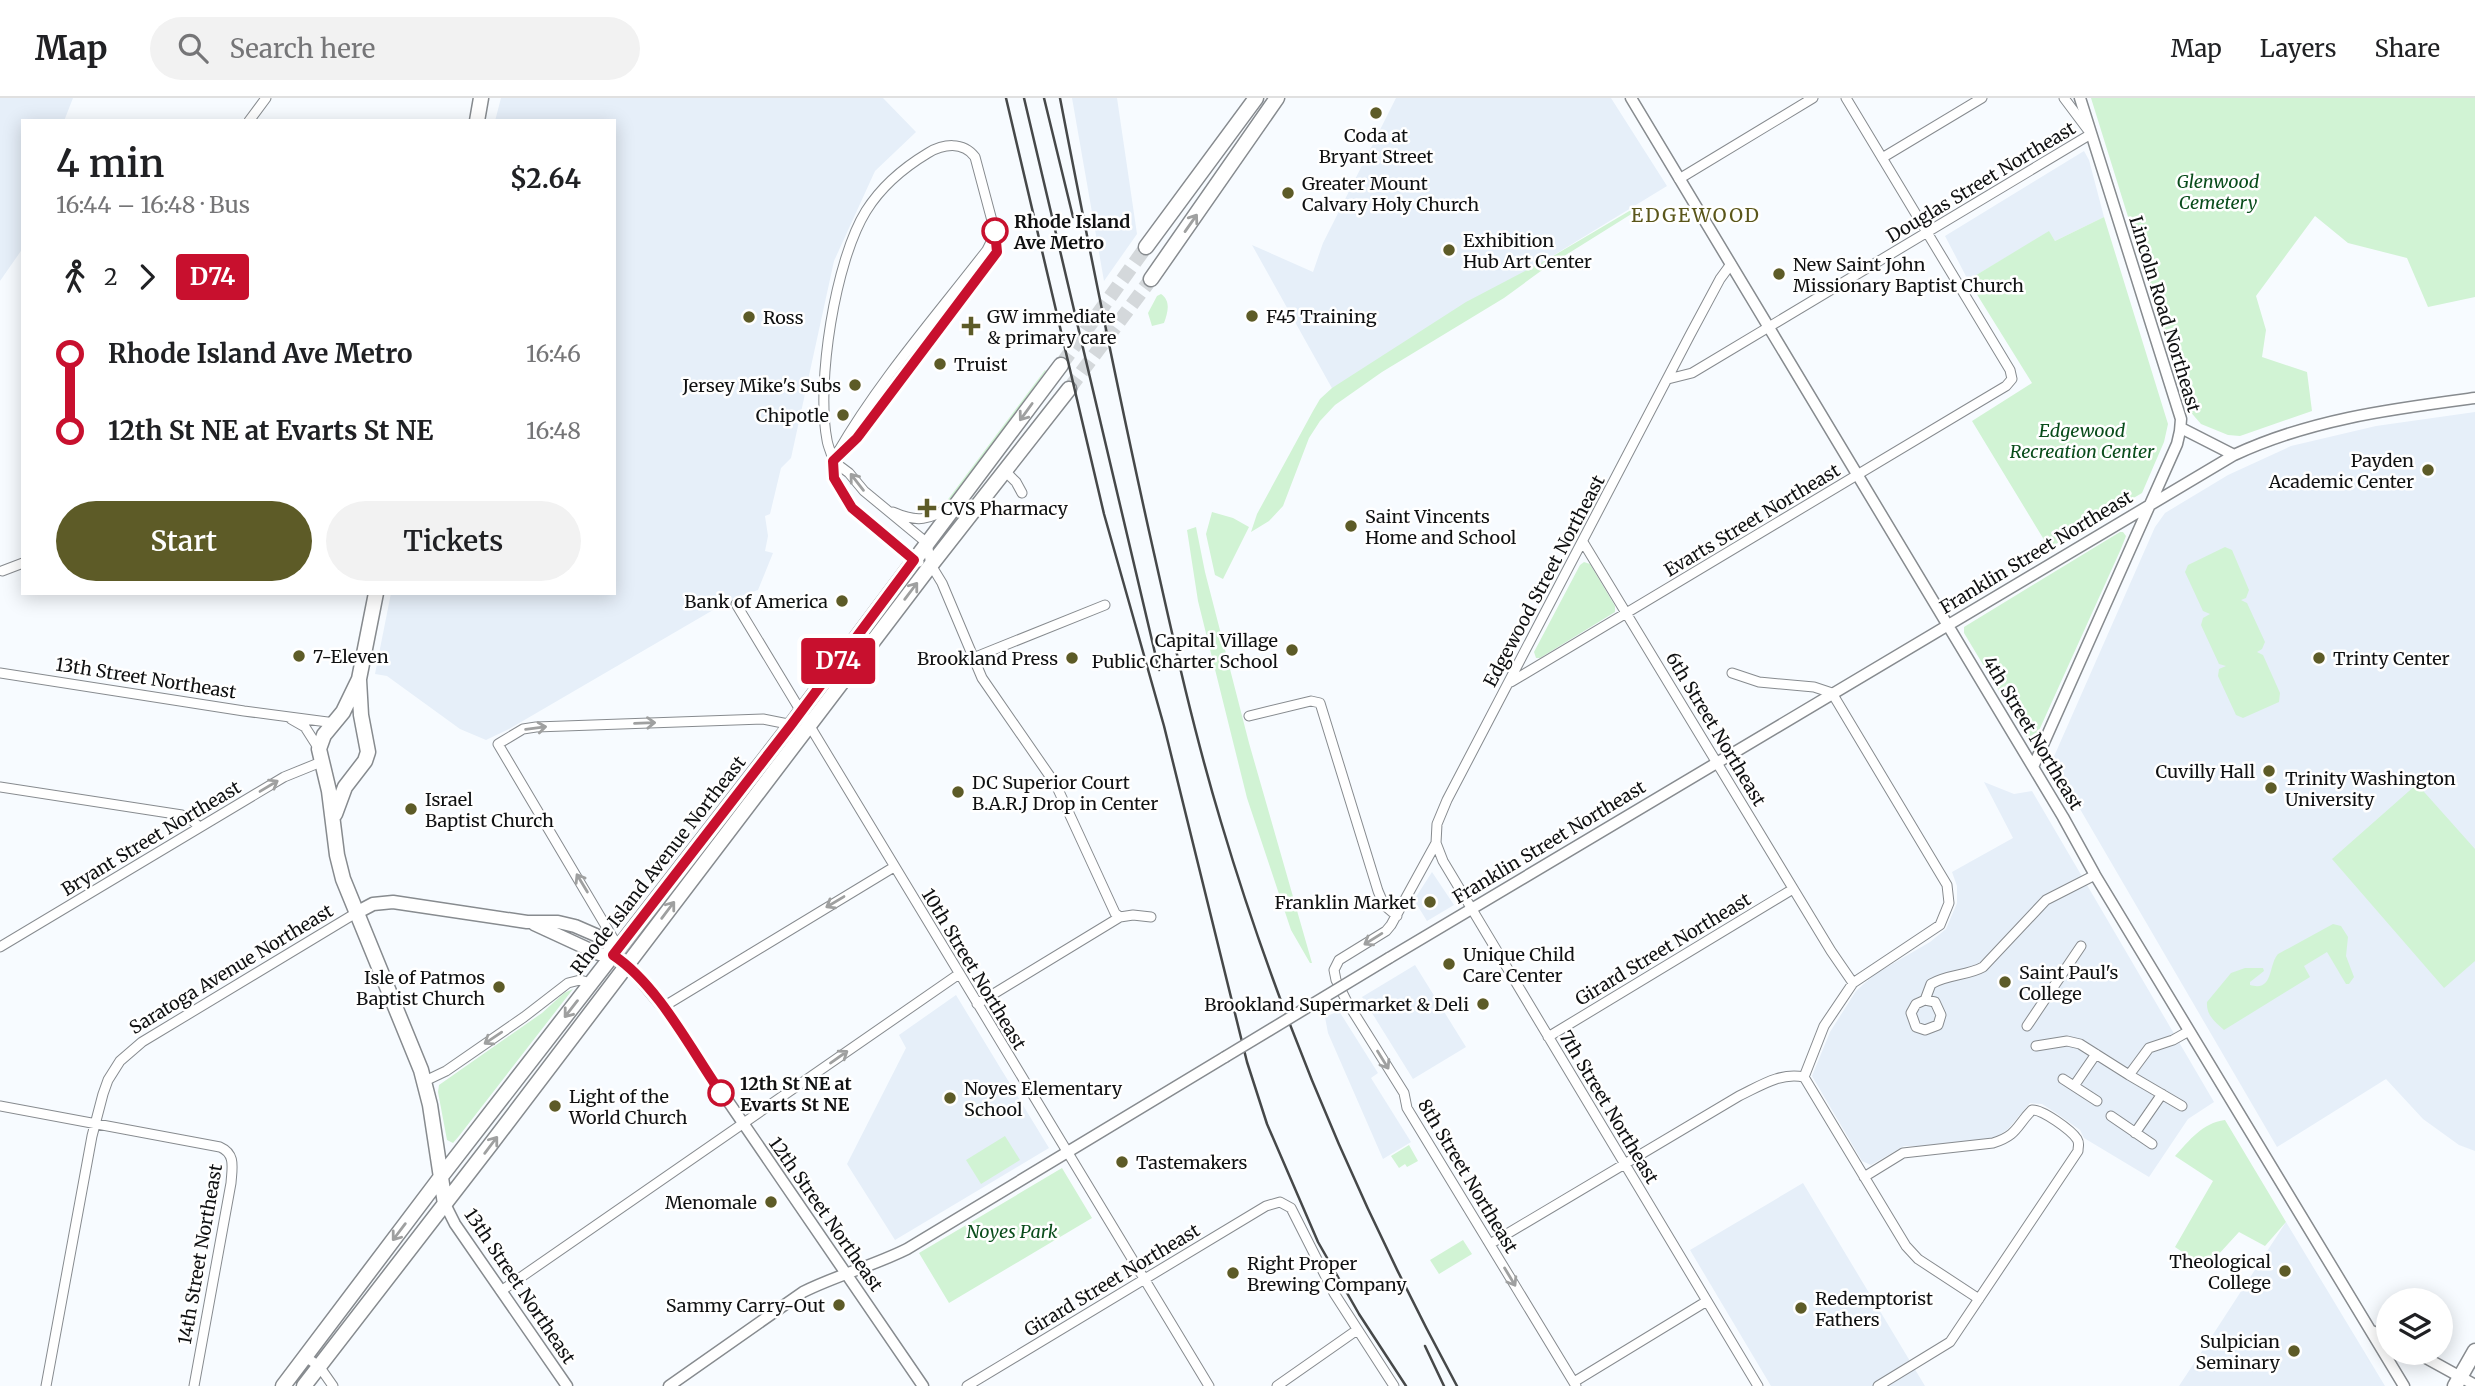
<!DOCTYPE html>
<meta charset="utf-8">
<style>
:root{--surface:#fff;--page:#f2f2f2;--text:#202124;--muted:#757577;--line:#e0e0e0;--accent:#5d5b27}
body{margin:0;font-family:Merriweather,serif;background:var(--page);color:var(--text);height:100vh;display:flex;flex-direction:column;font-size:26px;white-space:nowrap}
*{box-sizing:border-box;margin:0}
p{font-size:23px;color:var(--muted)}
.icon{flex:none;width:38px;height:38px;fill:none;stroke:currentColor;stroke-width:2;stroke-linecap:round;stroke-linejoin:round}
.map{position:relative;flex:1;overflow:hidden}
.side{position:absolute;left:21px;top:21px;width:595px;height:476px;display:flex;flex-direction:column;background:var(--surface);border-radius:0px;box-shadow:0 4px 18px #0003}
.side>*{flex:none}
.badge{padding:0 14px;border-radius:5px;font-size:24px;line-height:46px}
.fabs{position:absolute;left:2376px;top:1190px;display:grid;gap:14px}
.fabs a{display:grid;place-items:center;width:77px;height:77px;border-radius:50%;background:var(--surface);box-shadow:0 4px 18px #0003;font-size:35px}
.map>.badge{position:absolute;translate:-50% -50%;box-shadow:0 0 0 4px #fff}
.legs{display:flex;align-items:center;gap:10px;height:77px;padding:0 35px;font-size:23px}
.legs p{margin-inline-start:auto}
.head{display:flex;align-items:center;justify-content:space-between;height:119px;padding:0 35px}
h1{font-size:38px;font-weight:600;line-height:52px}
.action{display:flex;gap:14px;margin-top:auto;padding:14px 35px}
.action a{flex:1;height:80px;border-radius:42px;background:var(--accent);color:#fff;font-size:28px;font-weight:600;line-height:80px;text-align:center}
.action a+a{background:var(--page);color:var(--text)}
ul{padding:0 35px;list-style:none}
li{display:flex;align-items:center;gap:24px;height:77px;font-size:26px}
li i{display:grid;place-items:center;width:10px;height:100%;margin:0 9px;background:currentColor}
li i::after{content:'';width:18px;height:18px;margin:-9px;border:5px solid;border-radius:50%;background:var(--surface)}
li p{margin-inline-start:auto}
li:first-child i{background:linear-gradient(#0000 50%,currentColor 0)}
li:last-child i{background:linear-gradient(currentColor 50%,#0000 0)}
header{display:flex;align-items:center;gap:42px;box-sizing:border-box;height:98px;padding:0 35px;background:var(--surface);border-bottom:2px solid var(--line)}
header strong{font-size:33px}
nav{display:flex;gap:38px;margin-inline-start:auto;font-size:24px}
.search{width:490px;height:63px;background:var(--page);display:flex;align-items:center;gap:18px;box-sizing:border-box;padding:0 24px;border-radius:38px;color:var(--muted);font-size:26px}
.map>svg:first-child{display:block}
.built{fill:#e6eff9}
.green{fill:#d1f3d4}
.lines{fill:none;stroke-linecap:round;stroke-linejoin:round}
.primary-tunnel{stroke:#d4d8db;stroke-width:14;stroke-dasharray:14 7;stroke-linecap:butt}
.minor-casing{stroke:#878b8f;stroke-width:11}
.tertiary-casing{stroke:#878b8f;stroke-width:13}
.secondary-casing{stroke:#878b8f;stroke-width:15}
.primary-casing{stroke:#878b8f;stroke-width:17}
.minor{stroke:#fff;stroke-width:9}
.tertiary{stroke:#fff;stroke-width:10}
.secondary{stroke:#fff;stroke-width:12}
.primary{stroke:#fff;stroke-width:14}
.rail{stroke:#464849;stroke-width:2.5}
.tertiary-bridge-casing{stroke:#878b8f;stroke-width:13;stroke-linecap:butt}
.tertiary-bridge{stroke:#fff;stroke-width:10}
.oneway{stroke:#9fa0a0}
.line-1-casing{stroke:#fff;stroke-width:16}
.line-1{stroke:#c8102e;stroke-width:10}
.poi-dot{fill:#5d5b27;stroke:#fff;stroke-width:2.5}
.stop-1-dot{fill:#fff;stroke:#c8102e;stroke-width:3.5}
.labels{text-anchor:middle;dominant-baseline:central;stroke-width:5;stroke-linejoin:round;paint-order:stroke}
.poi-label{font-size:18px;fill:#101112;stroke:#fff;text-anchor:start}
.park-label{font-size:18px;font-style:italic;fill:#0a4d1c;stroke:#fff}
.street-label{font-size:18px;fill:#101112;stroke:#fff}
.stop-label{font-size:18px;font-weight:bold;fill:#101112;stroke:#fff;text-anchor:start}
.neighbourhood-label{font-size:19px;letter-spacing:2px;fill:#5a561a;stroke:#fff}
</style>
<header>
<strong>Map</strong>
<div class="search"><svg class="icon" aria-label="search" viewBox="0 0 24 24"><circle cx="10" cy="10" r="6"/><path d="M15 15l6 6"/></svg>Search here</div>
<nav><a>Map</a><a>Layers</a><a>Share</a></nav>
</header>
<div class="map">
<svg width="2475" height="1288" viewBox="0 0 2475 1288">
<rect width="100%" height="100%" fill="#f7fbff"/>
<path class="built" d="M0 0H73L64 23H23V150L0 183Z
M501 0H883L916 34 875 73 834 163 791 360 781 370 770 416 765 418 768 438 765 453 773 455 758 492 732 501 509 631 486 642 460 631 387 578 375 576 391 495H614V23H495Z
M1072 0H1117L1137 136 1104 183Z
M1396 0H1611L1667 88 1333 292 1252 147 1313 174 1323 145Z
M2084 53 2089 62 2104 119 2055 143 2049 134 1968 182 1945 138Z
M2475 314V1053L2459 1047 2423 1021 2386 981 2277 1049 2052 663 2155 429 2165 415 2228 377 2291 348 2376 328Z
M1984 684 2014 696 2032 693 2214 1004 2188 1021 2149 1079 2084 1040 2080 1032 2056 1015 2042 1006 2030 1005 2008 1031 1995 1040 1938 1048H1904L1871 1067 1862 1063 1812 978 1830 934 1856 893 1875 876 1930 844 1946 831 1957 805V788L1952 774 2013 740Z
M1432 774 1454 807 1427 823 1414 802Z
M1415 867 1466 949 1413 981 1362 899Z
M956 897 1049 1050 895 1142 847 1066 906 950 899 937Z
M1339 913 1378 975 1371 980 1411 1044 1383 1061 1328 935 1325 919Z
M1803 1085 1925 1288H1771L1690 1152Z
M2286 1124 2385 1288H2179L2214 1235Z"/>
<path class="green" d="M2091 0H2475V199L2428 209 2407 160 2348 145 2315 118 2256 198 2266 232 2262 259 2307 274 2312 313 2240 338 2228 337 2201 326 2188 311Z
M1631 112 1633 115 1545 170 1504 200 1382 274 1335 307 1320 323 1309 340 1283 408 1269 423 1251 434 1257 416 1313 313 1320 301 1332 290 1466 204 1548 161Z
M2104 119 2168 326 2164 344 2142 395 2049 450 1972 323 2032 285 1968 182 2049 133 2055 143Z
M1161 196C1171 203 1168 214 1164 225L1152 228 1148 215 1157 198Z
M1045 272 1046 273 949 405 946 404Z
M1212 414 1233 420 1249 429 1223 481 1215 477 1206 436Z
M1196 429 1205 474 1249 645 1312 865H1310L1291 832 1247 700 1198 503 1187 432Z
M2120 434H2123L2126 438 2120 453 2032 648 1964 535V529Z
M2225 449 2232 452 2249 492 2246 500 2241 502 2247 505 2265 544 2262 551 2257 554 2263 557 2280 595 2279 604 2243 620 2236 617 2218 578 2219 571 2226 568 2219 566 2201 527 2203 520 2210 516 2203 513 2185 474 2188 467Z
M1584 464 1590 466 1615 508V514L1540 560H1536L1534 554 1580 467Z
M2417 686 2475 751V863L2444 890 2332 761Z
M2333 826 2341 828 2348 839 2346 858 2354 879 2349 886H2346L2327 854 2304 868 2310 879 2224 932C2215 924 2206 917 2207 904L2231 875 2245 870H2263L2264 873 2250 884V887C2274 894 2268 867 2278 856Z
M573 891 459 1038 453 1045 447 1042 438 994 439 987 542 915 564 895Z
M2225 1022 2286 1124 2265 1148 2239 1134 2206 1170 2175 1149 2213 1083 2175 1058C2190 1042 2202 1025 2225 1022Z
M1005 1038 1020 1062 981 1086 966 1062Z
M1409 1047 1418 1063 1407 1069 1405 1066 1399 1070 1391 1058Z
M1062 1070 1092 1120 949 1205 919 1155Z
M1463 1142 1472 1156 1439 1176 1430 1162Z"/>
<g class="lines">
<path class="primary-tunnel" d="M1061 267 1146 149
M1069 291 1151 181"/>
<g class="minor-casing">
<path id="minor" d="M249 23 266 0
M1882 60 1982 0
M1679 81 1813 0
M1668 281 1692 275 2091 36 2064 0
M838 354C879 283 936 218 987 152L995 136
M833 363 857 340 997 154 995 134 975 59C963 43 943 46 928 55 903 70 881 89 866 113 835 163 816 285 827 342 828 349 832 356 833 363 834 370 833 377 836 383 851 418 887 438 914 462L919 464
M833 363 849 375 864 393 927 445 931 467 942 485 982 580 1056 687 1115 815 1120 819
M1005 373 1016 384 1022 395
M893 414C917 425 930 422 951 408
M1583 444 1831 853 1853 885 1824 928 1804 979
M2 473 23 465
M736 506 1209 1288
M973 560 1105 507
M0 575 244 613 335 625
M1732 575 1759 584 1814 589 1832 595 1947 787 1949 805 1940 827 1853 885
M1511 584 1964 313 2006 288 2012 281 2010 272 1846 0
M1249 618 1311 603 1320 605 1378 793 1384 807 1397 818
M291 621 305 629 319 651
M0 689 182 717 191 721 199 729
M1436 745 1443 763 1758 1288
M0 849 284 679 321 664
M620 852 498 646 523 631 536 629 763 621 793 627
M1925 902 1935 904 1941 917 1938 927 1925 932 1916 929 1911 915 1916 906 1925 902 1931 886C1948 876 1967 878 1983 869L2046 802 2095 777
M977 906 1120 819 1133 817 1151 819
M663 909 894 769
M2027 928 2081 848
M1548 939 1793 791
M2036 948 2067 943 2080 946 2129 977 2149 950 2173 942 2189 933
M2129 977 2182 1008
M2063 981 2097 1003
M425 983 446 973 524 919 568 885 580 882 591 885
M2074 988 2096 956
M0 1008 220 1049C236 1056 232 1070 231 1085L194 1288
M2111 1018 2152 1046
M2135 1035 2162 996
M1864 1079 1903 1055 1993 1045C2018 1037 2016 1028 2032 1012 2042 1011 2071 1032 2077 1041 2080 1046 2078 1047 2078 1053L1950 1244 1878 1288
M1490 1146 1739 998C1760 988 1780 974 1804 979L1906 1148 1918 1161 1979 1201
M501 1193 959 876
M304 1258 319 1268 333 1288
M1574 1284 1707 1203
M46 1288 92 1038 103 996 108 982 120 963 142 944 356 815
M967 1288 1266 1108 1280 1104 1291 1110 1334 1195 1394 1288
M1277 1288 1357 1232
M1576 1288 1407 1010 1404 995 1347 904 1336 882 1334 872 1339 862 1386 833 1391 827 1436 745 1437 726 1447 702 1690 237 1720 181 1731 166"/>
</g>
<g class="tertiary-casing">
<path id="tertiary" d="M1631 0 2063 719 2095 777 2404 1288
M2181 330 2234 357
M2033 669 2177 346 2180 333 2181 321 2080 0
M1389 860 2234 357C2311 321 2392 311 2475 300
M627 866 667 914 923 1288
M445 1106 455 1126 567 1288
M2372 1233 2389 1240
M2417 1255 2475 1287
M669 1288 803 1194C837 1177 873 1168 907 1151L1225 959"/>
</g>
<g class="secondary-casing">
<path id="secondary" d="M356 815 373 806 393 804 527 824H558L575 828 605 841 608 844 613 857
M534 826 599 856 613 857 620 861"/>
</g>
<g class="primary-casing">
<path id="primary" d="M477 23 481 0
M1146 149 1256 0
M1151 181 1277 0
M376 495 359 581 343 614 324 637 319 651 329 693 337 757 343 781 421 972 430 1007 445 1106
M335 716 345 689 365 663 368 654 361 617 359 582
M283 1288 440 1080 791 627 1061 267
M304 1288 491 1046 931 467 1069 291
M2455 1288 2475 1253"/>
</g>
<use href="#minor" class="minor"/>
<use href="#tertiary" class="tertiary"/>
<use href="#secondary" class="secondary"/>
<use href="#primary" class="primary"/>
<path class="rail" d="M1006 0 1104 416 1164 628 1247 964 1267 1026 1318 1144 1359 1216 1406 1288
M1024 0 1159 572
M1044 0 1073 119
M1060 0C1088 145 1117 289 1149 433 1171 531 1192 628 1221 724 1279 919 1360 1109 1457 1288
M1425 1248 1444 1288"/>
<g class="tertiary-bridge-casing">
<path id="tertiary-bridge" d="M1225 959 1389 860"/>
</g>
<use href="#tertiary-bridge" class="tertiary-bridge"/>
</g>
<defs><path id="oneway-shaft" d="M-6 0H5M1.5-3L5.5 0L1.5 3" fill="none" stroke-width="1.6" stroke-linecap="round" stroke-linejoin="round" transform="scale(1.75)"/></defs>
<g class="oneway">
<use href="#oneway-shaft" transform="translate(1191 125) rotate(-55)"/>
<use href="#oneway-shaft" transform="translate(1026 314) rotate(126)"/>
<use href="#oneway-shaft" transform="translate(857 384) rotate(-128)"/>
<use href="#oneway-shaft" transform="translate(911 493) rotate(-53)"/>
<use href="#oneway-shaft" transform="translate(645 625) rotate(-2)"/>
<use href="#oneway-shaft" transform="translate(536 630) rotate(-7)"/>
<use href="#oneway-shaft" transform="translate(269 688) rotate(-31)"/>
<use href="#oneway-shaft" transform="translate(582 785) rotate(-121)"/>
<use href="#oneway-shaft" transform="translate(835 804) rotate(149)"/>
<use href="#oneway-shaft" transform="translate(668 812) rotate(-53)"/>
<use href="#oneway-shaft" transform="translate(1373 841) rotate(148)"/>
<use href="#oneway-shaft" transform="translate(571 911) rotate(128)"/>
<use href="#oneway-shaft" transform="translate(493 940) rotate(146)"/>
<use href="#oneway-shaft" transform="translate(839 959) rotate(-35)"/>
<use href="#oneway-shaft" transform="translate(1383 962) rotate(58)"/>
<use href="#oneway-shaft" transform="translate(491 1047) rotate(-53)"/>
<use href="#oneway-shaft" transform="translate(399 1134) rotate(127)"/>
<use href="#oneway-shaft" transform="translate(1510 1179) rotate(59)"/>
</g>
<g class="lines">
<g class="line-1-casing">
<path id="line-1" d="M721 995C690 950 658 887 613 857L791 627 914 462 852 410 834 380 833 363 857 340 997 154 995 133"/>
</g>
<use href="#line-1" class="line-1"/>
</g>
<g class="poi-dot">
<circle cx="1376" cy="15" r="7"/>
<circle cx="1288" cy="95" r="7"/>
<circle cx="1449" cy="152" r="7"/>
<circle cx="1779" cy="176" r="7"/>
<circle cx="1252" cy="218" r="7"/>
<circle cx="749" cy="219" r="7"/>
<path d="M967.5 217.5h7v7h7v7h-7v7h-7v-7h-7v-7h7z"/>
<circle cx="940" cy="266" r="7"/>
<circle cx="855" cy="287" r="7"/>
<circle cx="843" cy="317" r="7"/>
<circle cx="2428" cy="372" r="7"/>
<path d="M923.5 399.5h7v7h7v7h-7v7h-7v-7h-7v-7h7z"/>
<circle cx="1351" cy="428" r="7"/>
<circle cx="842" cy="503" r="7"/>
<circle cx="1292" cy="552" r="7"/>
<circle cx="299" cy="558" r="7"/>
<circle cx="1072" cy="560" r="7"/>
<circle cx="2319" cy="560" r="7"/>
<circle cx="2269" cy="673" r="7"/>
<circle cx="2271" cy="690" r="7"/>
<circle cx="958" cy="694" r="7"/>
<circle cx="411" cy="711" r="7"/>
<circle cx="1430" cy="804" r="7"/>
<circle cx="1449" cy="866" r="7"/>
<circle cx="2005" cy="884" r="7"/>
<circle cx="499" cy="889" r="7"/>
<circle cx="1483" cy="906" r="7"/>
<circle cx="950" cy="1000" r="7"/>
<circle cx="555" cy="1008" r="7"/>
<circle cx="1122" cy="1064" r="7"/>
<circle cx="771" cy="1104" r="7"/>
<circle cx="2285" cy="1173" r="7"/>
<circle cx="1233" cy="1175" r="7"/>
<circle cx="839" cy="1207" r="7"/>
<circle cx="1801" cy="1210" r="7"/>
<circle cx="2294" cy="1253" r="7"/>
</g>
<g class="stop-1-dot">
<circle cx="995" cy="133" r="12"/>
<circle cx="721" cy="995" r="12"/>
</g>
<g class="labels">
<g class="poi-label">
<text x="1376" y="37" text-anchor="middle">Coda at<tspan x="1376" dy="21">Bryant Street</tspan></text>
<text x="1302" y="85">Greater Mount<tspan x="1302" dy="21">Calvary Holy Church</tspan></text>
<text x="1463" y="142">Exhibition<tspan x="1463" dy="21">Hub Art Center</tspan></text>
<text x="1793" y="166">New Saint John<tspan x="1793" dy="21">Missionary Baptist Church</tspan></text>
<text x="987" y="218">GW immediate<tspan x="987" dy="21">&amp; primary care</tspan></text>
<text x="1266" y="218">F45 Training</text>
<text x="763" y="219">Ross</text>
<text x="954" y="266">Truist</text>
<text x="841" y="287" text-anchor="end">Jersey Mike's Subs</text>
<text x="829" y="317" text-anchor="end">Chipotle</text>
<text x="2414" y="362" text-anchor="end">Payden<tspan x="2414" dy="21">Academic Center</tspan></text>
<text x="941" y="410">CVS Pharmacy</text>
<text x="1365" y="418">Saint Vincents<tspan x="1365" dy="21">Home and School</tspan></text>
<text x="828" y="503" text-anchor="end">Bank of America</text>
<text x="1278" y="542" text-anchor="end">Capital Village<tspan x="1278" dy="21">Public Charter School</tspan></text>
<text x="313" y="558">7-Eleven</text>
<text x="1058" y="560" text-anchor="end">Brookland Press</text>
<text x="2333" y="560">Trinty Center</text>
<text x="2255" y="673" text-anchor="end">Cuvilly Hall</text>
<text x="2285" y="680">Trinity Washington<tspan x="2285" dy="21">University</tspan></text>
<text x="972" y="684">DC Superior Court<tspan x="972" dy="21">B.A.R.J Drop in Center</tspan></text>
<text x="425" y="701">Israel<tspan x="425" dy="21">Baptist Church</tspan></text>
<text x="1416" y="804" text-anchor="end">Franklin Market</text>
<text x="1463" y="856">Unique Child<tspan x="1463" dy="21">Care Center</tspan></text>
<text x="2019" y="874">Saint Paul's<tspan x="2019" dy="21">College</tspan></text>
<text x="485" y="879" text-anchor="end">Isle of Patmos<tspan x="485" dy="21">Baptist Church</tspan></text>
<text x="1469" y="906" text-anchor="end">Brookland Supermarket &amp; Deli</text>
<text x="964" y="990">Noyes Elementary<tspan x="964" dy="21">School</tspan></text>
<text x="569" y="998">Light of the<tspan x="569" dy="21">World Church</tspan></text>
<text x="1136" y="1064">Tastemakers</text>
<text x="757" y="1104" text-anchor="end">Menomale</text>
<text x="2271" y="1163" text-anchor="end">Theological<tspan x="2271" dy="21">College</tspan></text>
<text x="1247" y="1165">Right Proper<tspan x="1247" dy="21">Brewing Company</tspan></text>
<text x="1815" y="1200">Redemptorist<tspan x="1815" dy="21">Fathers</tspan></text>
<text x="825" y="1207" text-anchor="end">Sammy Carry-Out</text>
<text x="2280" y="1243" text-anchor="end">Sulpician<tspan x="2280" dy="21">Seminary</tspan></text>
</g>
<g class="park-label">
<text x="2218" y="83">Glenwood<tspan x="2218" dy="21">Cemetery</tspan></text>
<text x="2082" y="332">Edgewood<tspan x="2082" dy="21">Recreation Center</tspan></text>
<text x="1012" y="1133">Noyes Park</text>
</g>
<g class="street-label">
<text transform="translate(1981 84) rotate(-31)">Douglas Street Northeast</text>
<text transform="translate(2165 216) rotate(73)">Lincoln Road Northeast</text>
<text transform="translate(1752 422) rotate(-31)">Evarts Street Northeast</text>
<text transform="translate(2036 454) rotate(-31)">Franklin Street Northeast</text>
<text transform="translate(1544 483) rotate(-62)">Edgewood Street Northeast</text>
<text transform="translate(146 580) rotate(9)">13th Street Northeast</text>
<text transform="translate(1716 631) rotate(59)">6th Street Northeast</text>
<text transform="translate(2033 635) rotate(59)">4th Street Northeast</text>
<text transform="translate(151 740) rotate(-31)">Bryant Street Northeast</text>
<text transform="translate(1549 744) rotate(-31)">Franklin Street Northeast</text>
<text transform="translate(658 767) rotate(-52)">Rhode Island Avenue Northeast</text>
<text transform="translate(1663 851) rotate(-31)">Girard Street Northeast</text>
<text transform="translate(231 871) rotate(-31)">Saratoga Avenue Northeast</text>
<text transform="translate(974 871) rotate(59)">10th Street Northeast</text>
<text transform="translate(1609 1009) rotate(59)">7th Street Northeast</text>
<text transform="translate(1468 1078) rotate(59)">8th Street Northeast</text>
<text transform="translate(826 1116) rotate(55)">12th Street Northeast</text>
<text transform="translate(200 1156) rotate(-80)">14th Street Northeast</text>
<text transform="translate(1112 1182) rotate(-31)">Girard Street Northeast</text>
<text transform="translate(520 1188) rotate(56)">13th Street Northeast</text>
</g>
<g class="stop-label">
<text x="1014" y="123">Rhode Island<tspan x="1014" dy="21">Ave Metro</tspan></text>
<text x="740" y="985">12th St NE at<tspan x="740" dy="21">Evarts St NE</tspan></text>
</g>
<g class="neighbourhood-label">
<text x="1696" y="117">EDGEWOOD</text>
</g>
</g>
</svg>
<div class="fabs">
<a><svg class="icon" aria-label="layers" viewBox="0 0 24 24"><path d="M12 4l9 5-9 5-9-5zM3 14l9 5 9-5"/></svg></a>
</div>
<b class="badge" style="left:838px;top:563px;background:#c8102e;color:#fff">D74</b>
<section class="side">
<div class="head"><div><h1>4 min</h1><p>16:44 – 16:48 · Bus</p></div><b>$2.64</b></div>
<div class="legs"><svg class="icon" aria-label="walk" viewBox="0 0 24 24"><circle cx="13" cy="4" r="2"/><path d="M13 8l-2 6 4 7M11 14l-3 7M7 12l3-4h3l4 4"/></svg>2<svg class="icon" aria-label="forward" viewBox="0 0 24 24"><path d="M9 5l7 7-7 7"/></svg><b class="badge" style="background:#c8102e;color:#fff">D74</b></div>
<ul>
<li><i style="color:#c8102e"></i><b>Rhode Island Ave Metro</b><p>16:46</p></li>
<li><i style="color:#c8102e"></i><b>12th St NE at Evarts St NE</b><p>16:48</p></li>
</ul>
<div class="action"><a>Start</a><a>Tickets</a></div>
</section>
</div>
